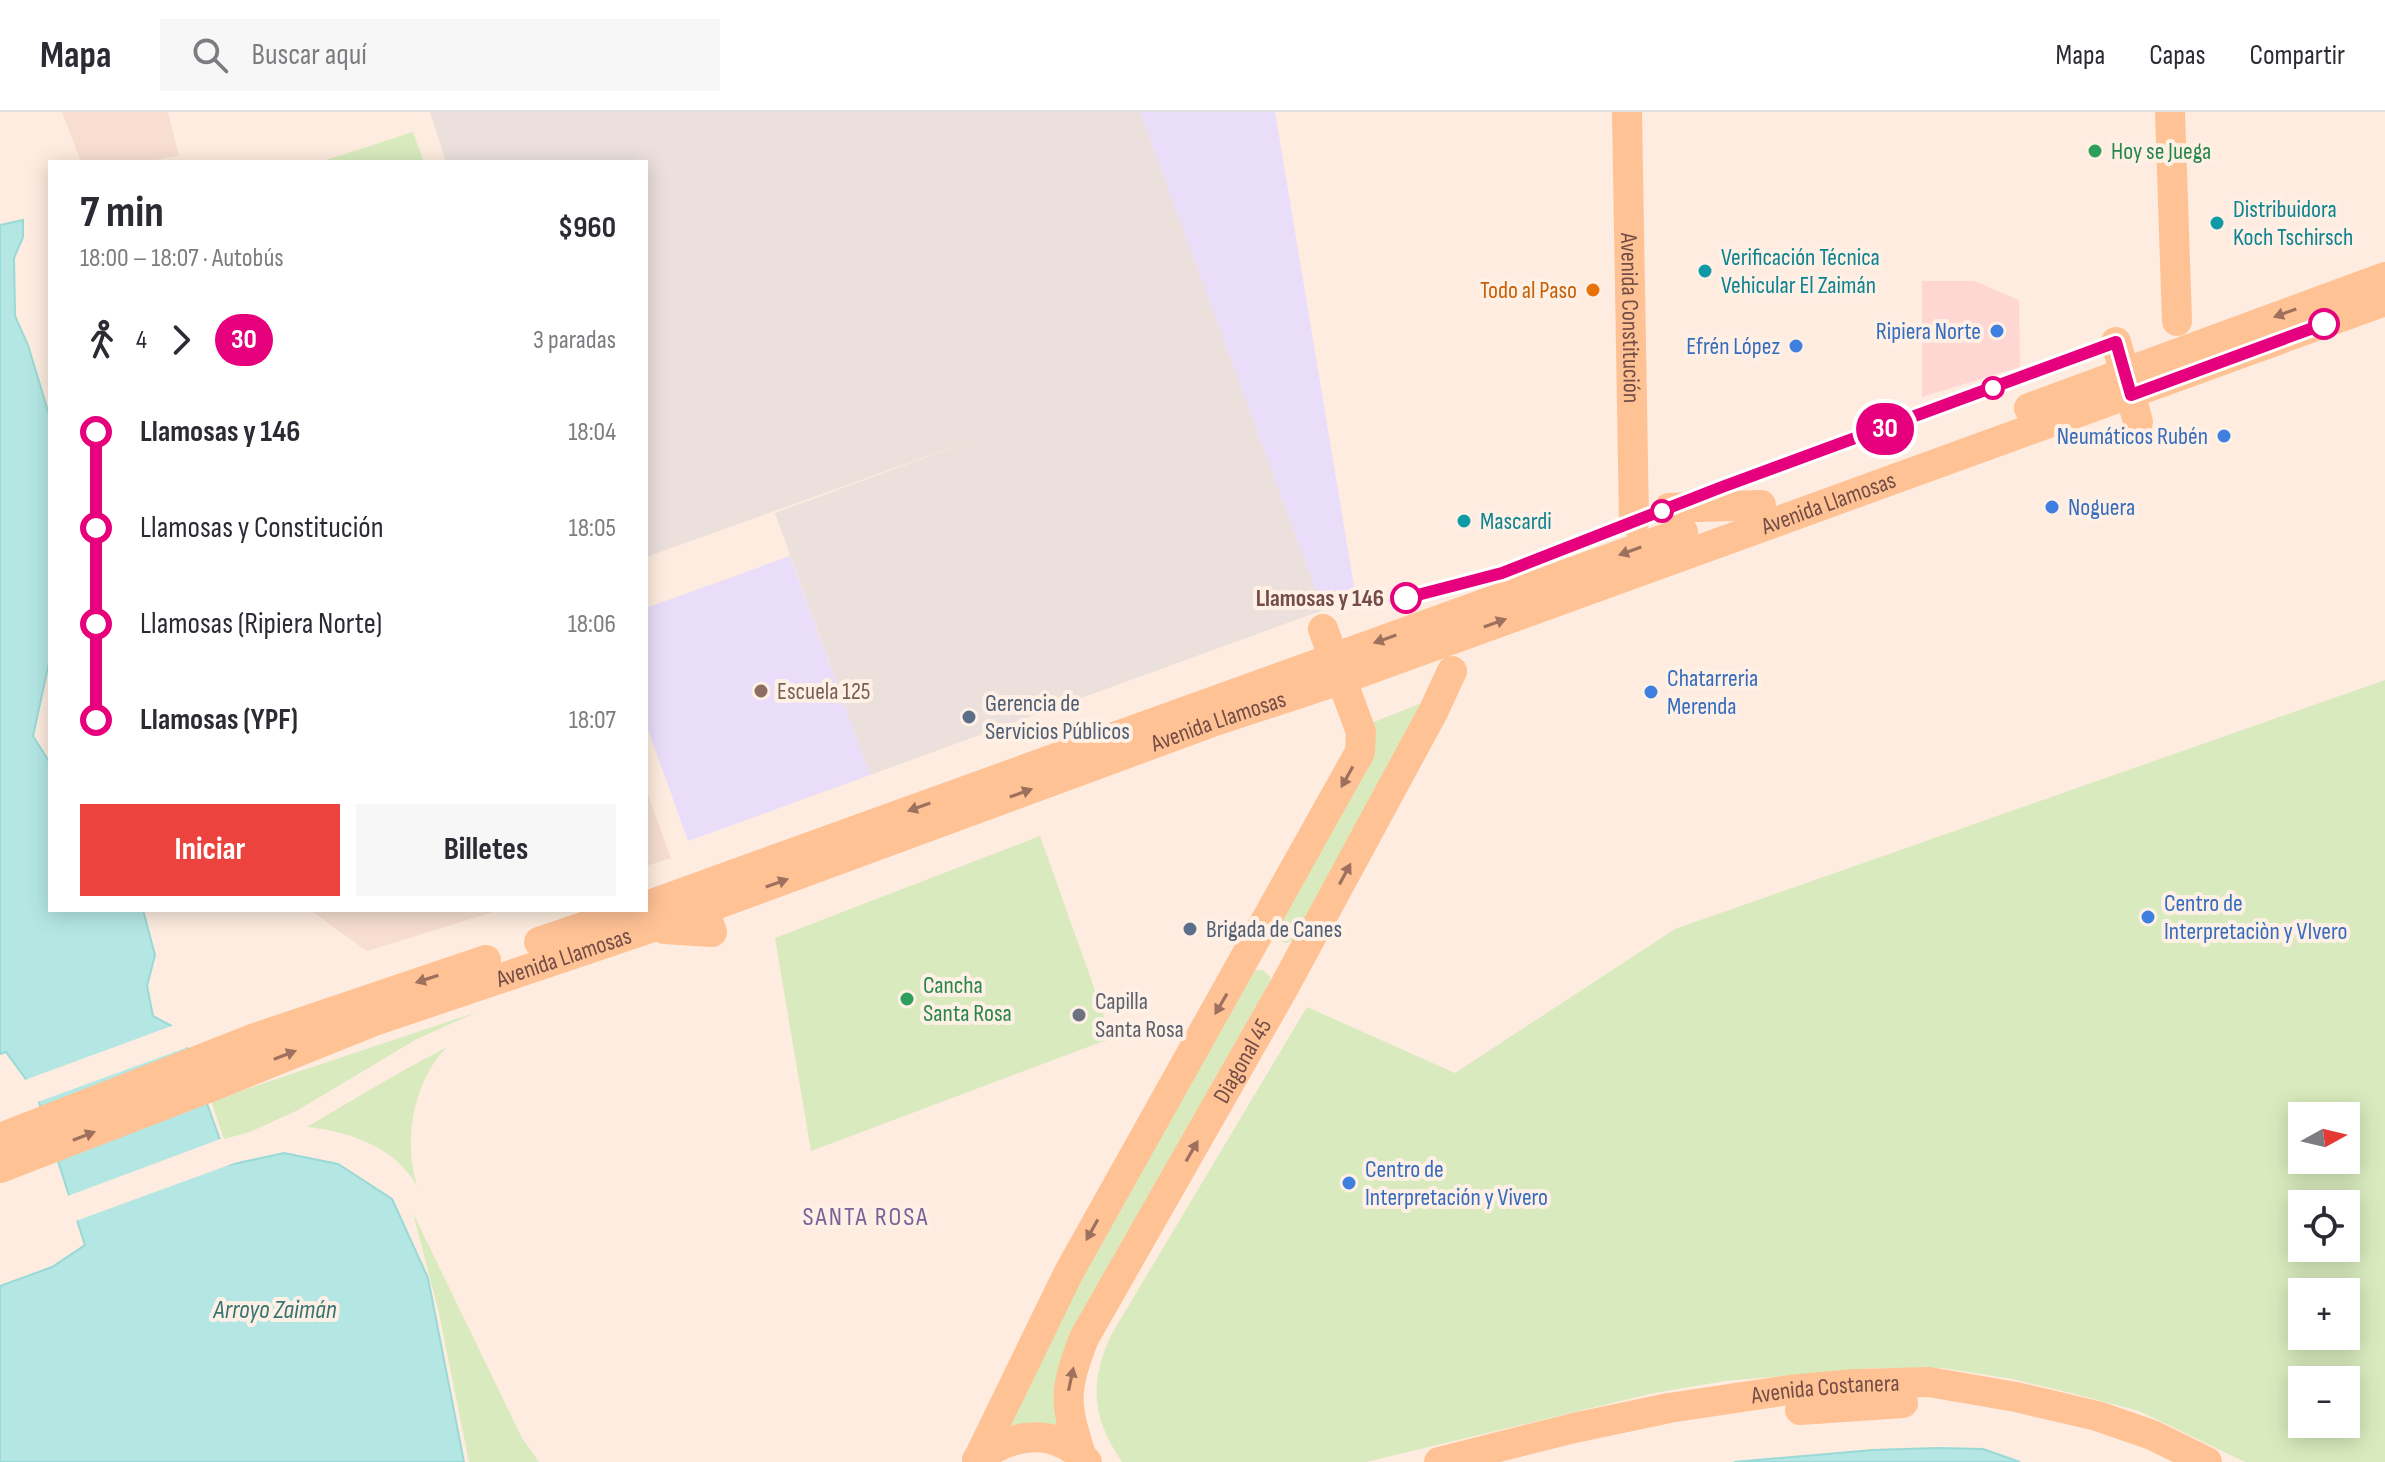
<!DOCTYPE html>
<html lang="es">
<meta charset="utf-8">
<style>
:root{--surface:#fff;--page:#f7f7f7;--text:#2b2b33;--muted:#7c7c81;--line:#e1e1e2;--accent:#ed433f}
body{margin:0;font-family:"Sofia Sans Condensed",sans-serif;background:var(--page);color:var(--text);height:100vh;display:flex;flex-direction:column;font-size:30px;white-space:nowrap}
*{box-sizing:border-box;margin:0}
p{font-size:26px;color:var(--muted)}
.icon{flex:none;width:44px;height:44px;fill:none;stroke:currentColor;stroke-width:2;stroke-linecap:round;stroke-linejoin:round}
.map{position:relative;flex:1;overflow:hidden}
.side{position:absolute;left:48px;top:48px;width:600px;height:752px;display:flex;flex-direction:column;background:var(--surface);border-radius:0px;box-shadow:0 4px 20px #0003}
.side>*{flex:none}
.badge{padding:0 16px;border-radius:26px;font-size:28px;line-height:52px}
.needle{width:52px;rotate:82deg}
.fabs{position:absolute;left:2288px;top:990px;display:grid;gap:16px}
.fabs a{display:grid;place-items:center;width:72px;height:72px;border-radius:0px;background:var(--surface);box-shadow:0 4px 20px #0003;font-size:40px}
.map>.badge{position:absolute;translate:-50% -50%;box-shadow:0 0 0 4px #fff}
.legs{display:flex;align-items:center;gap:12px;height:88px;padding:0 32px;font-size:26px}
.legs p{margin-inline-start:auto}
.head{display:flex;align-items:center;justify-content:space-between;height:136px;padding:0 32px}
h1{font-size:44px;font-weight:700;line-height:60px}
.action{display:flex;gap:16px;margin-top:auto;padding:16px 32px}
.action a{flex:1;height:92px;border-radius:0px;background:var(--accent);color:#fff;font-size:32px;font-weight:700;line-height:92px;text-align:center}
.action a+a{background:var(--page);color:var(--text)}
ul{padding:0 32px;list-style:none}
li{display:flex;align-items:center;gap:28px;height:96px;font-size:30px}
li i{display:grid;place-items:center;width:12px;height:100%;margin:0 10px;background:currentColor}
li i::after{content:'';width:20px;height:20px;margin:-10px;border:6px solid;border-radius:50%;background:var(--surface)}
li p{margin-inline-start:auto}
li:first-child i{background:linear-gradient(#0000 50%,currentColor 0)}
li:last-child i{background:linear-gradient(currentColor 50%,#0000 0)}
header{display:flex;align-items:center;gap:48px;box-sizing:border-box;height:112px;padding:0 40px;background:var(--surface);border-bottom:2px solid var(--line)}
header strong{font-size:38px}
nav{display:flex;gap:44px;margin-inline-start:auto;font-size:28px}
.search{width:560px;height:72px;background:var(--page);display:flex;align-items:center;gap:20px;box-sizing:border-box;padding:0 28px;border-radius:0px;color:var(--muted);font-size:30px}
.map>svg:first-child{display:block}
.residential{fill:#f7ded1}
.commercial{fill:#fed7d2}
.industrial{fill:#ebe0db}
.education{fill:#e9ddf9}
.green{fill:#d9ebbe;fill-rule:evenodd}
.water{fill:#b4e7e4;stroke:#99d9d6;stroke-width:2}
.pier{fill:#fdecdf}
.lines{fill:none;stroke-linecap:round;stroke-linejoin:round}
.major{stroke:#ffc295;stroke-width:30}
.oneway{fill:#9e705e}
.line-1-casing{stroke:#fff;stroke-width:18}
.line-1{stroke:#e6007e;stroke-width:12}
.leisure-dot{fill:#2e9e5b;stroke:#fff0e6;stroke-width:3}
.culture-dot{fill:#0f9aa8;stroke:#fff0e6;stroke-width:3}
.food-dot{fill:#e8710a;stroke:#fff0e6;stroke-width:3}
.stop-1-dot{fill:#fff;stroke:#e6007e;stroke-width:4}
.shop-dot{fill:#3f7fe0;stroke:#fff0e6;stroke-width:3}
.education-dot{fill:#8d6e63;stroke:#fff0e6;stroke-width:3}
.service-dot{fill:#5c6f8a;stroke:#fff0e6;stroke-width:3}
.worship-dot{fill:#6b7280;stroke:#fff0e6;stroke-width:3}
.labels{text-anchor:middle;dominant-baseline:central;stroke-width:8;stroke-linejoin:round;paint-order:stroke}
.leisure-label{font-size:24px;fill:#27864d;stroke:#fff0e6;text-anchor:start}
.culture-label{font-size:24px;fill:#0d838f;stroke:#fff0e6;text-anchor:start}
.food-label{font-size:24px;fill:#c56008;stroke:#fff0e6;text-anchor:end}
.street-label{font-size:24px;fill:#744d46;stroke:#fff0e6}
.shop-label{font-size:24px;fill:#366cbe;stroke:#fff0e6;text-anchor:start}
.stop-label{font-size:24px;font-weight:bold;fill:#744d46;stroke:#fff0e6;text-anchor:end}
.education-label{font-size:24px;fill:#785e54;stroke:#fff0e6;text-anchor:start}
.service-label{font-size:24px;fill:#4e5e75;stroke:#fff0e6;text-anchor:start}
.worship-label{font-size:24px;fill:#5b616d;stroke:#fff0e6;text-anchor:start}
.neighbourhood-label{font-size:26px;letter-spacing:2px;fill:#7b6198;stroke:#fff0e6}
.water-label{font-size:26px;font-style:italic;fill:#377472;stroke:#fff0e6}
</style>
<header>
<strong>Mapa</strong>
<div class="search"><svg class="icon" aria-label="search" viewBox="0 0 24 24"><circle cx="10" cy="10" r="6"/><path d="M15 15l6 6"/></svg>Buscar aquí</div>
<nav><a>Mapa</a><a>Capas</a><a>Compartir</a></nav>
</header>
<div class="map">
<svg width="2385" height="1350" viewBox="0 0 2385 1350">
<rect width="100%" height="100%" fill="#fdecdf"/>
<path class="residential" d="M62 0H168L179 44 143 50H81Z
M646 678 671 746 646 754Z
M310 798H500L367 839Z"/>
<path class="commercial" d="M1922 169H1974L2019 188 2020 255 1922 285Z"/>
<path class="industrial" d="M430 0H1140L1323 498 870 663 775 401 984 324 646 445V50H446Z"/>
<path class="education" d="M1140 0H1275L1355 481 1323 498Z
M790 444 870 663 688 729 646 612V496Z"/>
<path class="green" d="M413 20 424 50H320Z
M2385 568V1350H2245L2139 1299 2071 1281 2012 1267 1943 1256H1873L1725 1269 1654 1281 1366 1350H1122C1092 1306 1089 1272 1111 1223L1307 895 1455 961 1675 817ZM2302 1004H2346V1048H2302ZM2302 1092H2346V1136H2302ZM2302 1180H2346V1224H2302ZM2302 1268H2346V1312H2302Z
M1429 588 1294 829 1284 831 1277 824 1276 816 1364 614Z
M1040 724 1112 926 811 1039 775 826Z
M1263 858 1271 866 1265 880 1070 1233 1062 1317 994 1322 1253 859Z
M477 900 415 928 298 998 250 1020 224 1027 211 989Z
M447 935C413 969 403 1029 417 1074 394 1034 350 1020 307 1015 354 987 399 960 447 935Z
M413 1101 522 1326 539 1350H469L439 1201Z"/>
<path class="water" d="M23 108V125L14 146 15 204 28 233 50 306V546L33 624 50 651V798H143L155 843 147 874 153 904 181 919 229 1053 284 1041 338 1052 392 1087 428 1166 464 1350H0V1174L52 1155 85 1133 36 981 6 940 0 942V113Z
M1938 1336 1983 1337 2020 1350H1734L1873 1338Z"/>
<path class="pier" d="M177 912 185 917 191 934 35 991 22 969Z
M223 1026 231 1048 248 1046 73 1110 65 1085Z"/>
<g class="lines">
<g class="major">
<path id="s1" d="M1627 0 1634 410"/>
<path d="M2170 0 2177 209"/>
<path d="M2116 230 2138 310"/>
<path d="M2029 296 2385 165"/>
<path d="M1669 396 1761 393"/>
<path d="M646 794 1683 420"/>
<path d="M664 817 712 820 697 779"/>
<path d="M539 830 633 798"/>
<path d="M0 1026 255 926 486 848"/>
<path id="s2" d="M0 1056 213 974 374 909 680 806 1215 609 1343 567 2385 189"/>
<path d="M1800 1298 1903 1291"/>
<path id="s3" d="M1081 1343C1064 1289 1064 1279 1084 1226L1283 877 1433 600 1452 559"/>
<path d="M977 1348C1011 1321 1055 1314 1087 1350"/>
<path d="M977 1349 1069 1160 1360 640 1361 620 1323 517"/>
<path id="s4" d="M1439 1350 1574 1316 1669 1296 1789 1278 1855 1272 1929 1270 2016 1285 2097 1304 2152 1323 2207 1350"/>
</g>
</g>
<defs><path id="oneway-solid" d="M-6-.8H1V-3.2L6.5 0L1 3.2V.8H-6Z" transform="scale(2)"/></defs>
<g class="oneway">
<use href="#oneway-solid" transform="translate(2285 201) rotate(160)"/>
<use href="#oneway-solid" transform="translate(1630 439) rotate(160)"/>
<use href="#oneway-solid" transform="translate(1495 511) rotate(-20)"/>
<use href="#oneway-solid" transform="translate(1385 527) rotate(161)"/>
<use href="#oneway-solid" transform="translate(1347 665) rotate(119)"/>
<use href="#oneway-solid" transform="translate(1021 681) rotate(-20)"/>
<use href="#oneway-solid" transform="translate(919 695) rotate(160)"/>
<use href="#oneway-solid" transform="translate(1345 762) rotate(-62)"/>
<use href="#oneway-solid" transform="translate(777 771) rotate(-20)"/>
<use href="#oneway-solid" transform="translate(427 867) rotate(162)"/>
<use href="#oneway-solid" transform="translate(1221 892) rotate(120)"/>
<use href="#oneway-solid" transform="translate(285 943) rotate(-21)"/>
<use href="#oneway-solid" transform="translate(84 1024) rotate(-21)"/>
<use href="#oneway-solid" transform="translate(1192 1039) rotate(-60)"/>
<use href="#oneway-solid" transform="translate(1092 1118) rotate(119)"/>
<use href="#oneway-solid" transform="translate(1071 1267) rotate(-78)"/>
</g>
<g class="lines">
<g class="line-1-casing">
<path id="line-1" d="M1406 486 1502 461 1722 375 2116 230 2131 283 2324 212"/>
</g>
<use href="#line-1" class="line-1"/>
</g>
<g class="leisure-dot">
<circle cx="2095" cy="39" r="8"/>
<circle cx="907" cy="887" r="8"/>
</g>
<g class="culture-dot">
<circle cx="2217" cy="111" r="8"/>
<circle cx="1705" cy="159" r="8"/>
<circle cx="1464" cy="409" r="8"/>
</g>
<circle class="food-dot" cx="1593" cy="178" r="8"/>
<g class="stop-1-dot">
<circle cx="2324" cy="212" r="14"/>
<circle cx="1993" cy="276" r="10"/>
<circle cx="1662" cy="399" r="10"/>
<circle cx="1406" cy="486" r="14"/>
</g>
<g class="shop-dot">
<circle cx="1997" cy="219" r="8"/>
<circle cx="1796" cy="234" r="8"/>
<circle cx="2224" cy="324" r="8"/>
<circle cx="2052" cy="395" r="8"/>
<circle cx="1651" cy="580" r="8"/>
<circle cx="2148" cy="805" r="8"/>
<circle cx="1349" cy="1071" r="8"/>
</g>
<circle class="education-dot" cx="761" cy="579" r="8"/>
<g class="service-dot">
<circle cx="969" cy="605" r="8"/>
<circle cx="1190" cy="817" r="8"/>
</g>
<circle class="worship-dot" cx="1079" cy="903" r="8"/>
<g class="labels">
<g class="leisure-label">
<text x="2111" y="39">Hoy se Juega</text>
<text x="923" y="873">Cancha<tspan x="923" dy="28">Santa Rosa</tspan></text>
</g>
<g class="culture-label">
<text x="2233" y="97">Distribuidora<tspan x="2233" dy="28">Koch Tschirsch</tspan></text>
<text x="1721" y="145">Verificación Técnica<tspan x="1721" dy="28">Vehicular El Zaimán</tspan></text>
<text x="1480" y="409">Mascardi</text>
</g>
<g class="food-label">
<text x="1577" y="178">Todo al Paso</text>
</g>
<g class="street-label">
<text stroke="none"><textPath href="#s1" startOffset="206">Avenida Constitución</textPath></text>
<text stroke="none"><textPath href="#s2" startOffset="1946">Avenida Llamosas</textPath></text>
<text stroke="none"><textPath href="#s2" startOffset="1298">Avenida Llamosas</textPath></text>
<text stroke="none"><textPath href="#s2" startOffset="602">Avenida Llamosas</textPath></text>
<text stroke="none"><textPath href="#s3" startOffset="440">Diagonal 45</textPath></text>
<text stroke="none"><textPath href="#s4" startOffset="394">Avenida Costanera</textPath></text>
</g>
<g class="shop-label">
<text x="1981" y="219" text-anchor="end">Ripiera Norte</text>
<text x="1780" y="234" text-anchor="end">Efrén López</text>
<text x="2208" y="324" text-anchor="end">Neumáticos Rubén</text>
<text x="2068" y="395">Noguera</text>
<text x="1667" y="566">Chatarreria<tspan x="1667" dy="28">Merenda</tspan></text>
<text x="2164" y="791">Centro de<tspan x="2164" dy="28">Interpretaciòn y VIvero</tspan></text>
<text x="1365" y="1057">Centro de<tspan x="1365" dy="28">Interpretación y Vivero</tspan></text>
</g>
<g class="stop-label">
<text x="1384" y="486">Llamosas y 146</text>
</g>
<g class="education-label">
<text x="777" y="579">Escuela 125</text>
</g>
<g class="service-label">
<text x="985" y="591">Gerencia de<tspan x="985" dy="28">Servicios Públicos</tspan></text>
<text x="1206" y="817">Brigada de Canes</text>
</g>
<g class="worship-label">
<text x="1095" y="889">Capilla<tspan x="1095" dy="28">Santa Rosa</tspan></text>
</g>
<g class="neighbourhood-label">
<text x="866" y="1105">SANTA ROSA</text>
</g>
<g class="water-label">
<text x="275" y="1198">Arroyo Zaimán</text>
</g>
</g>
</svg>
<div class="fabs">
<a><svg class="needle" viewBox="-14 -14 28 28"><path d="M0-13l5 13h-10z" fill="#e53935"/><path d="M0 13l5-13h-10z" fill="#7c7c81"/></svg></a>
<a><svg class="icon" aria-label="locate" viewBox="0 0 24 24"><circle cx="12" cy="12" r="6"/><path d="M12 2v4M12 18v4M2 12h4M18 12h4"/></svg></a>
<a>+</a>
<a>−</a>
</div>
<b class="badge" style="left:1885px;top:317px;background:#e6007e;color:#fff">30</b>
<section class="side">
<div class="head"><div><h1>7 min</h1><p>18:00 – 18:07 · Autobús</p></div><b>$960</b></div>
<div class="legs"><svg class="icon" aria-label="walk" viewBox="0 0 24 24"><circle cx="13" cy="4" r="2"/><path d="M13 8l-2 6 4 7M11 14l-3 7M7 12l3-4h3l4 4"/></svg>4<svg class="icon" aria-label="forward" viewBox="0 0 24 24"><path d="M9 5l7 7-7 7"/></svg><b class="badge" style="background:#e6007e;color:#fff">30</b><p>3 paradas</p></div>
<ul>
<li><i style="color:#e6007e"></i><b>Llamosas y 146</b><p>18:04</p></li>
<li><i style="color:#e6007e"></i><span>Llamosas y Constitución</span><p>18:05</p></li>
<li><i style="color:#e6007e"></i><span>Llamosas (Ripiera Norte)</span><p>18:06</p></li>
<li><i style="color:#e6007e"></i><b>Llamosas (YPF)</b><p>18:07</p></li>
</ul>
<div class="action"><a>Iniciar</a><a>Billetes</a></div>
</section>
</div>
